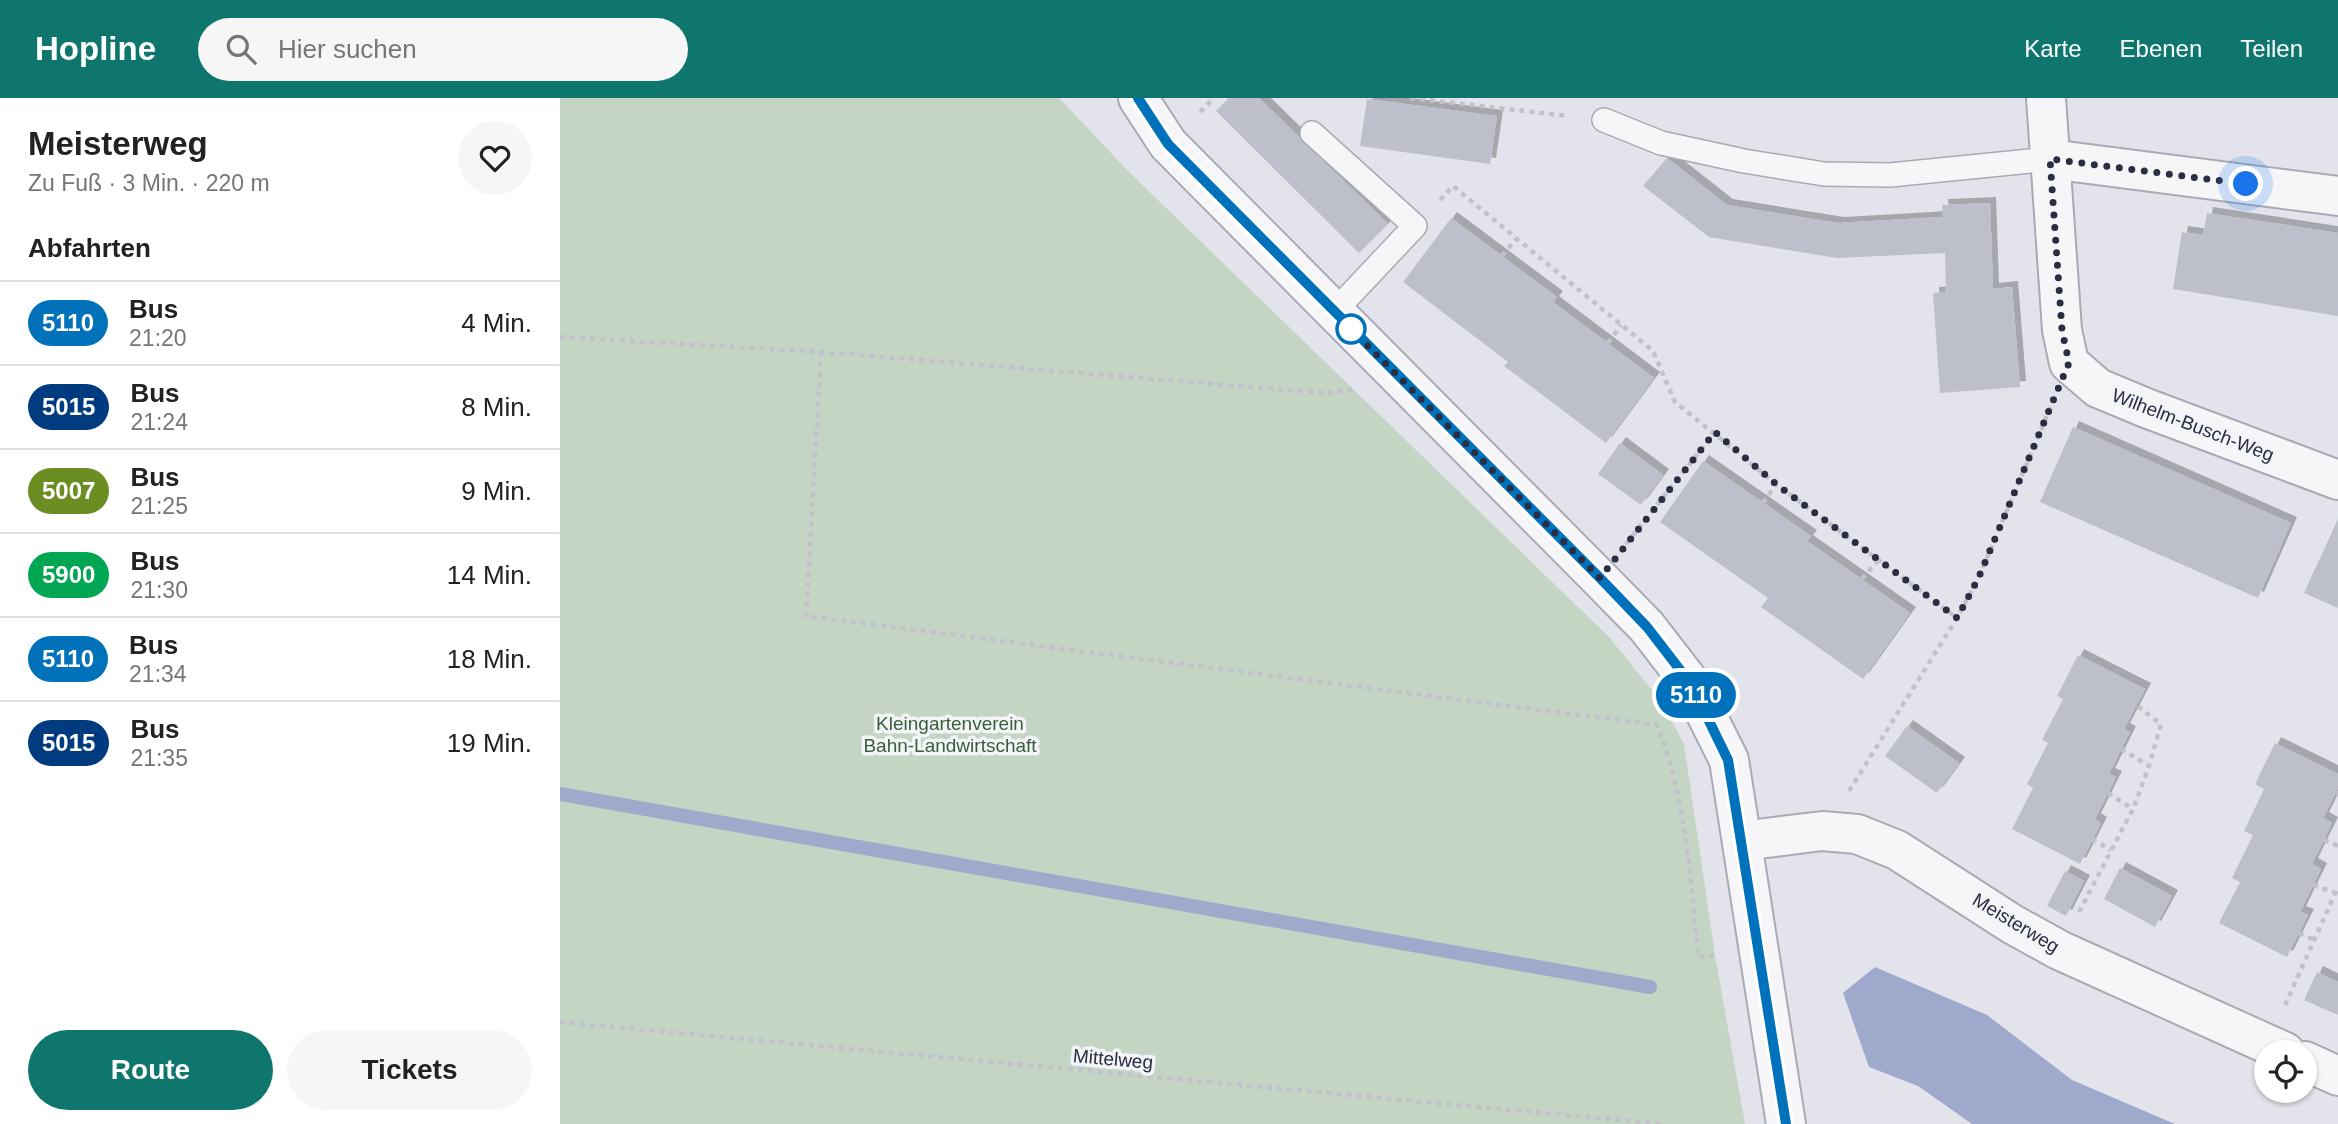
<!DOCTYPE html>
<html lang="de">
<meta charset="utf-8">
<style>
:root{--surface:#fff;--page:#f6f6f6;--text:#222;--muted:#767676;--line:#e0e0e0;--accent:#0f766e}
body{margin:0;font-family:Helvetica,sans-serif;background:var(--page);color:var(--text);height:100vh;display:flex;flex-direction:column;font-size:26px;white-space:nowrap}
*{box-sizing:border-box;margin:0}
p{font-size:23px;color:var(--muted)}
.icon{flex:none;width:38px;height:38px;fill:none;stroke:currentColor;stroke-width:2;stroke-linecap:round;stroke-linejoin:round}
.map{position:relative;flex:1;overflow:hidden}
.drawer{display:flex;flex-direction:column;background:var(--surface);width:560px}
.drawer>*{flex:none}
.badge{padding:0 14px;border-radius:23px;font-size:24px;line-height:46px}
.controls{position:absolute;left:1694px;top:942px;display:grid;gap:14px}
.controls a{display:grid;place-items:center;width:63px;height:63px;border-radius:50%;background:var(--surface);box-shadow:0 2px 5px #0004;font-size:35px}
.you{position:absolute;width:35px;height:35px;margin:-18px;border:5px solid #fff;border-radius:50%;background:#1a73e8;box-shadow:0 0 0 10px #1a73e833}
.map>.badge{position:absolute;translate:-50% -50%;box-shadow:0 0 0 4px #fff}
h2{padding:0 28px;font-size:26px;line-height:63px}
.round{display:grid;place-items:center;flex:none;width:74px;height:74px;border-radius:37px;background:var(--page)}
.head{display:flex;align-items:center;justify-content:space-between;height:119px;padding:0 28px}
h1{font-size:33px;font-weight:800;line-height:52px}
.action{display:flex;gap:14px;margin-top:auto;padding:14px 28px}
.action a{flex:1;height:80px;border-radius:42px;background:var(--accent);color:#fff;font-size:28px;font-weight:800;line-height:80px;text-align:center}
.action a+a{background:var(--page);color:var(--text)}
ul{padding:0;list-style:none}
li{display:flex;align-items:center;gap:21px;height:84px;padding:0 28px;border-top:2px solid var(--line)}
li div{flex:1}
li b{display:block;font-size:26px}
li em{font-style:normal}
li .badge{min-width:77px;font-weight:700;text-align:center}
header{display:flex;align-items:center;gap:42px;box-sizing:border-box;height:98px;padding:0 35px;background:var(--accent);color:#fff}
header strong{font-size:33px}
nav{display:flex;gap:38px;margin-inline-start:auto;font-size:24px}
.search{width:490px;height:63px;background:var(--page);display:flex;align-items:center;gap:18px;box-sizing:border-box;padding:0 24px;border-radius:38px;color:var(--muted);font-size:26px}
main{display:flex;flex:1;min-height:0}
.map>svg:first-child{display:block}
.green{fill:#c4d5c4}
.water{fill:#9ea9cb}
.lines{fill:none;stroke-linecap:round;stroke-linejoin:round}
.stream{stroke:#9ea9cb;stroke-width:14}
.building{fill:#bdbfcb;filter:url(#shadow)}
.service-casing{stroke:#a8aab5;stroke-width:26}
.minor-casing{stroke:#a8aab5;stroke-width:42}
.tertiary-casing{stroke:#a8aab5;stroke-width:42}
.path{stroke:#c1c2ca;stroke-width:4.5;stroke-dasharray:5 5;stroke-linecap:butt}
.service{stroke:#f6f6f9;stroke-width:23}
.minor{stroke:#f6f6f9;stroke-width:38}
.tertiary{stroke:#f6f6f9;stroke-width:38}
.line-casing{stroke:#fff;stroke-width:16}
.line{stroke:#0072bc;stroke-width:10}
.walk{stroke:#2b2e43;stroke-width:7;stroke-dasharray:0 12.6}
.stop-dot{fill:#fff;stroke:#0072bc;stroke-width:3.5}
.labels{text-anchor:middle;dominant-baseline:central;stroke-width:7;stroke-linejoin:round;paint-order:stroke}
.street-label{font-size:19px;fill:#2b2e43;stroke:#f3f4f8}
.park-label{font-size:19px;fill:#385f3a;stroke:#f3f4f8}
</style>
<header>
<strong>Hopline</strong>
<div class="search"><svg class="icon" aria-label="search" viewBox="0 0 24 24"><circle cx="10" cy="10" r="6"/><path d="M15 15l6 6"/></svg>Hier suchen</div>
<nav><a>Karte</a><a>Ebenen</a><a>Teilen</a></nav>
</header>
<main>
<section class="drawer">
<div class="head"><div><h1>Meisterweg</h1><p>Zu Fuß · 3 Min. · 220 m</p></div><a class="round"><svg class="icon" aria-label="heart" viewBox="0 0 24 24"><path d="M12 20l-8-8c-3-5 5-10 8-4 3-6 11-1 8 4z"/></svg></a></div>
<h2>Abfahrten</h2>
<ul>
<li><span class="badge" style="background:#0072bc;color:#fff">5110</span><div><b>Bus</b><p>21:20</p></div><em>4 Min.</em></li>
<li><span class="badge" style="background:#003b80;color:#fff">5015</span><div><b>Bus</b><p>21:24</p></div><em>8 Min.</em></li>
<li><span class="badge" style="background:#6b8e23;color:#fff">5007</span><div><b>Bus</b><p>21:25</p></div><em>9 Min.</em></li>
<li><span class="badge" style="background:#00a651;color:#fff">5900</span><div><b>Bus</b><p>21:30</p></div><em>14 Min.</em></li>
<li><span class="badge" style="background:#0072bc;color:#fff">5110</span><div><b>Bus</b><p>21:34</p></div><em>18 Min.</em></li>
<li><span class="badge" style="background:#003b80;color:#fff">5015</span><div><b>Bus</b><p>21:35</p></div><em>19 Min.</em></li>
</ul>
<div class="action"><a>Route</a><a>Tickets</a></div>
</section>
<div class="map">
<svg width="1778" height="1026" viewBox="0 0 1778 1026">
<defs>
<filter id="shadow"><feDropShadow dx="6" dy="-6" stdDeviation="0" flood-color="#0004"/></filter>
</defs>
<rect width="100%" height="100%" fill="#e3e4eb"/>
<path class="green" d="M0 0H499L569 74 1049 539 1101 603 1124 646 1155 857 1185 1026H0Z"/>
<path class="water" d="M1315 869 1427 917 1512 982 1615 1026H1412L1358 988 1309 969 1283 895Z"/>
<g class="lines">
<path class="stream" d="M0 696 1090 889"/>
</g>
<path class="building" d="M669 0H699L828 126 799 155 656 13Z
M807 1 937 18 930 66 800 48Z
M1107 60 1167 107 1278 125 1383 119 1382 107 1430 105 1433 191 1452 189 1460 289 1380 295 1373 195 1386 194 1385 155 1277 160 1149 139 1083 88Z
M1647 115 1778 135V218L1613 191 1622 134 1643 137Z
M891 120 997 199 993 204 1094 280 1046 345 944 268 948 264 843 184Z
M1513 329 1731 425 1698 500 1480 404Z
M1060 345 1103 377 1081 407 1038 376Z
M1143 363 1251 438 1247 443 1350 515 1303 581 1201 509 1208 500 1100 424Z
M1778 421V510L1744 495Z
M1518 557 1585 591 1564 631 1570 634 1549 676 1556 679 1535 721 1541 725 1520 766 1452 731 1473 690 1467 686 1488 645 1482 642 1503 601 1497 598Z
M1347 628 1399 665 1377 695 1325 658Z
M1715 645 1778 676V690L1763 720 1772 725 1752 766 1761 771 1740 814 1748 817 1727 859 1659 825 1680 784 1672 780 1693 737 1684 733 1704 691 1695 686Z
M1560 770 1612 798 1595 829 1544 801Z
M1505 773 1524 783 1506 818 1487 808Z
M1757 874 1778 884V917L1744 902Z"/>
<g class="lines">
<g class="service-casing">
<path id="service" d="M1044 22 1101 45 1184 63 1264 76 1330 77 1490 61
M752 35 855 128 774 214"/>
</g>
<g class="minor-casing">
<path id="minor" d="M1486 0 1502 232 1509 265 1538 290 1586 310 1778 382
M1490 61 1778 98
M1182 743 1262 733 1297 736 1337 752 1452 826 1499 852 1725 954
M1745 963 1778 978"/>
</g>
<g class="tertiary-casing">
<path id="tertiary" d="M578 0 608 46 1039 480 1087 529 1131 586 1169 662 1226 1026"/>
</g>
<path class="path" d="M850 0 1008 18
M640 14 654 0
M880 102 893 88 1093 253 1115 304 1216 386 1397 520
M942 158 956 141
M0 239 261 254 765 295 792 292
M1048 245 1061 227
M261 254 246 518 1097 627C1126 700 1131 781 1138 859L1157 857
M1203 405 1216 386
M1066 446 1155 334
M1302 481 1319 461
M1561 651 1589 668
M1289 693 1397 520 1418 481 1491 308
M1548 695 1573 711
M1776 695 1778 696
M1532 741 1551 752
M1764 742 1778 748
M1753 787 1776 795
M1519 814 1573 711 1589 668 1601 626 1576 607
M1739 835 1755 842
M1725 907 1778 789
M0 924 1103 1026"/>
<use href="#service" class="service"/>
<use href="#minor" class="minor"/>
<use href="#tertiary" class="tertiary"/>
</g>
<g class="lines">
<g class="line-casing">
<path id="line" d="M578 0 608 46 1040 480 1087 529 1131 586 1168 662 1226 1026"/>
</g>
<use href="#line" class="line"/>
<path class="walk" d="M791 231 786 226 1040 480 1155 334 1216 386 1397 520 1418 481 1509 265 1502 232 1490 61 1686 86"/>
</g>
<circle class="stop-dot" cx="791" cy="231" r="14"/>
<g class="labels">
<g class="street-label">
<text transform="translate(1633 327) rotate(21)">Wilhelm-Busch-Weg</text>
<text transform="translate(1456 825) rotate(31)">Meisterweg</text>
<text transform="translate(553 961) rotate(5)">Mittelweg</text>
</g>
<g class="park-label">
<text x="390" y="625">Kleingartenverein<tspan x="390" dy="22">Bahn-Landwirtschaft</tspan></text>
</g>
</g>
</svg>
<div class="controls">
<a><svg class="icon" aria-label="locate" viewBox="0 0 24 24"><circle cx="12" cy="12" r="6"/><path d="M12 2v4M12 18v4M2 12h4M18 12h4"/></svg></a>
</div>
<div class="you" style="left:1686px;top:86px"></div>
<b class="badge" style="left:1136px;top:597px;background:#0072bc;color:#fff">5110</b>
</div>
</main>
